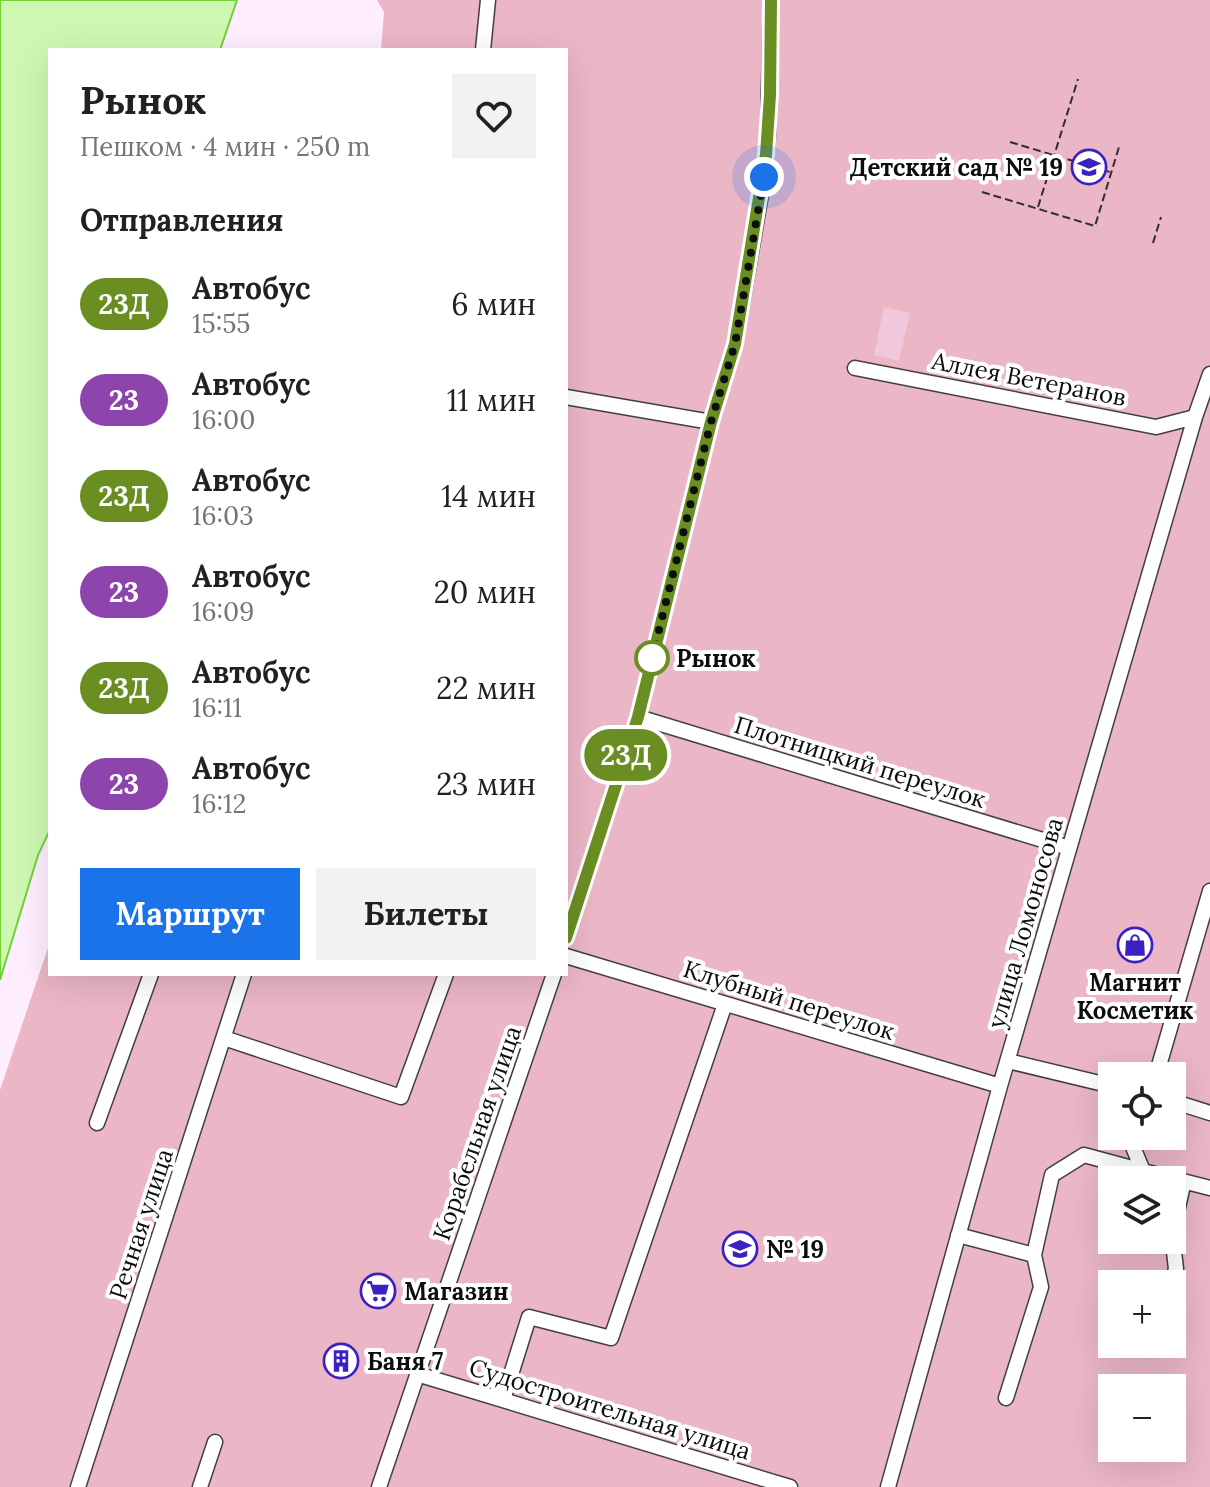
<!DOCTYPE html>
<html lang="ru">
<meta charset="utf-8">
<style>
:root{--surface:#fff;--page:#f2f2f2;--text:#202124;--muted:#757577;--accent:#1a73e8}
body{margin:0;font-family:Lora,serif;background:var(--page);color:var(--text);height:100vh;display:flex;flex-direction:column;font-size:30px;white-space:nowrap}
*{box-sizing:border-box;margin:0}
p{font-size:26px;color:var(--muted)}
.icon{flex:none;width:44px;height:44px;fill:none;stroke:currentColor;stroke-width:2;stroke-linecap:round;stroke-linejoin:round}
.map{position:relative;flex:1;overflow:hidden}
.side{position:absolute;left:48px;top:48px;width:520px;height:928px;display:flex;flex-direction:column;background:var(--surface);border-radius:0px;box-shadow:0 8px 32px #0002}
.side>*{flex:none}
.badge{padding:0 16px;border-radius:26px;font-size:28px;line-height:52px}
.fabs{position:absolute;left:1098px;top:1062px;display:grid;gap:16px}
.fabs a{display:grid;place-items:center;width:88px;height:88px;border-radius:0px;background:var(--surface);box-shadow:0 8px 32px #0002;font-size:40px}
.you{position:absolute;width:40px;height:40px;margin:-20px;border:6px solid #fff;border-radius:50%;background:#1a73e8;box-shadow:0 0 0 12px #1a73e833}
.map>.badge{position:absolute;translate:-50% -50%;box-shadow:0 0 0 4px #fff}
h2{padding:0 32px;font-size:30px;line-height:72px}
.round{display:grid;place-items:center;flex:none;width:84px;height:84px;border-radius:0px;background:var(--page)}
.summary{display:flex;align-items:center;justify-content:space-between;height:136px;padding:0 32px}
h1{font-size:38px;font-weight:700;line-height:60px}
.cta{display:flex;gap:16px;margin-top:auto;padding:16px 32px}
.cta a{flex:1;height:92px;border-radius:0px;background:var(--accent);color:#fff;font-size:32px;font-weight:700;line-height:92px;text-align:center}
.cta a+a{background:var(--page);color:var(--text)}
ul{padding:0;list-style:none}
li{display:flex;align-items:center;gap:24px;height:96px;padding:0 32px}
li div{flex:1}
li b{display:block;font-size:30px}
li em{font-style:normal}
li .badge{min-width:88px;font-weight:700;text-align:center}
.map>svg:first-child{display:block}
.green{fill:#ebb6c6;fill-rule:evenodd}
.pitch{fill:#f1c8db}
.water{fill:#cef8b1;stroke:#72d235;stroke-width:2}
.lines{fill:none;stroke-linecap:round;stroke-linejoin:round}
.minor-casing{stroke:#404040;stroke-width:17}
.path{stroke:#2f2f2f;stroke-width:2;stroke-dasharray:8 4;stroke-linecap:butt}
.minor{stroke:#fff;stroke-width:14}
.line-casing{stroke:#fff;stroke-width:18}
.line{stroke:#6b8e23;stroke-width:12}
.walk{stroke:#0d0d0d;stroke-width:8;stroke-dasharray:0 14.4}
.stop-dot{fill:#fff;stroke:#6b8e23;stroke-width:4}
.labels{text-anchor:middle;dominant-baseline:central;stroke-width:8;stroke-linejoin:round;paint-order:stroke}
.poi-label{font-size:24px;font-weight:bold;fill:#0d0d0d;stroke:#fff;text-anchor:start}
.street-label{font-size:24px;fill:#0d0d0d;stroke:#fff}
.stop-label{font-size:24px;font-weight:bold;fill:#0d0d0d;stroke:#fff;text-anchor:start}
</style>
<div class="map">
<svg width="1210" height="1487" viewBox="0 0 1210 1487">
<rect width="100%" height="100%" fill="#fef"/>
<path class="green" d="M377 0H1210V1487H0V1090L50 942V974H566V50H381L384 12ZM1112 1076H1172V1136H1112ZM1112 1180H1172V1240H1112ZM1112 1284H1172V1344H1112ZM1112 1388H1172V1448H1112Z"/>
<path class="pitch" d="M884 307 910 313 899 361 874 355Z"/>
<path class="water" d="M0 0H237L220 50H50V830L38 855 0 980Z"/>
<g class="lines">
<g class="minor-casing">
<path id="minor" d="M483 50 488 0
M855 368 1156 427 1195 417
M566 397 711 422
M638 717 1069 848
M566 938 638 717 711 422 735 344 764 177 768 134 771 0
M566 956 1000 1086
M224 1038 401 1097 446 974
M1008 1061 1112 1086
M1156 1076 1210 891
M1172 1101 1210 1113
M97 1123 151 974
M1132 1136 1133 1147 1143 1171 1210 1188
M958 1235 1034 1255
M1171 1284 1176 1269 1172 1234 1184 1181
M417 1374 790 1487
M1006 1398 1041 1287 1034 1255 1052 1175 1084 1155 1143 1171
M503 1400 529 1317 611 1338 725 1004
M78 1487 244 974
M200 1487 215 1442
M379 1487 554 974
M888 1487 1000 1086 1195 417 1210 374"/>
</g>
<path class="path" d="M1010 142 1110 172
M982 192 1095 226 1119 147
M1038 207 1078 79
M1153 243 1161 217"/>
<use href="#minor" class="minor"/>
</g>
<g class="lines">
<g class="line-casing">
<path id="line" d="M566 938 638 717 711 422 735 344 766 155 770 95 771 0"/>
</g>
<use href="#line" class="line"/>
<path class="walk" d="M652 658 711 422 735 344 764 177"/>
</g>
<defs>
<g id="school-ring" transform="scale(1.8)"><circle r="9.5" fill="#fff" stroke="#3b21c2" stroke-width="1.5"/><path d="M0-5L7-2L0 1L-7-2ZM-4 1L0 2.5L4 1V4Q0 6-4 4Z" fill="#3b21c2"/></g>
<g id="shop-ring" transform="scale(1.8)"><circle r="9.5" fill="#fff" stroke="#3b21c2" stroke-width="1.5"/><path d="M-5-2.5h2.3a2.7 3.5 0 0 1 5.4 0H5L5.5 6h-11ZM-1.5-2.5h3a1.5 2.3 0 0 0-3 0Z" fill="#3b21c2"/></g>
<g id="supermarket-ring" transform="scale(1.8)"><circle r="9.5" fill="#fff" stroke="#3b21c2" stroke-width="1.5"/><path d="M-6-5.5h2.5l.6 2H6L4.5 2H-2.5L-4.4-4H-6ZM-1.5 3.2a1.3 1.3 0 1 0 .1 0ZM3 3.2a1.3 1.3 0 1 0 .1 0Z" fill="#3b21c2"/></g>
<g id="building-ring" transform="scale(1.8)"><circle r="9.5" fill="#fff" stroke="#3b21c2" stroke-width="1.5"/><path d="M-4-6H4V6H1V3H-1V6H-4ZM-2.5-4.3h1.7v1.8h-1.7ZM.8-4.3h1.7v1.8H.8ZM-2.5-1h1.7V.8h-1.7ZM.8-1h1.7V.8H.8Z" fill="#3b21c2"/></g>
</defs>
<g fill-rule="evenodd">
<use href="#school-ring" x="1089" y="167"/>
<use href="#shop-ring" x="1135" y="945"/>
<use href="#school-ring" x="740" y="1249"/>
<use href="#supermarket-ring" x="378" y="1291"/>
<use href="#building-ring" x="341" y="1361"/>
</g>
<circle class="stop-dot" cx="652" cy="658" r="16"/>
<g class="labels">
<g class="poi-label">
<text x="1063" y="167" text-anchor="end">Детский сад № 19</text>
<text x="1135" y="982" text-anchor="middle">Магнит<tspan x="1135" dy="28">Косметик</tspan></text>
<text x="766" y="1249">№ 19</text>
<text x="404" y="1291">Магазин</text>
<text x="367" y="1361">Баня 7</text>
</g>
<g class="street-label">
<text transform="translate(1029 379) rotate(11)">Аллея Ветеранов</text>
<text transform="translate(860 762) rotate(17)">Плотницкий переулок</text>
<text transform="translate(1025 923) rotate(-74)">улица Ломоносова</text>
<text transform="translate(789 1000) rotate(17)">Клубный переулок</text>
<text transform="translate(477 1133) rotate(-71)">Корабельная улица</text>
<text transform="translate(141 1224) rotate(-72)">Речная улица</text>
<text transform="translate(610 1409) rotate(17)">Судостроительная улица</text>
</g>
<g class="stop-label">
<text x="676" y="658">Рынок</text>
</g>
</g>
</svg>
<div class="fabs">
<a><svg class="icon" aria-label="locate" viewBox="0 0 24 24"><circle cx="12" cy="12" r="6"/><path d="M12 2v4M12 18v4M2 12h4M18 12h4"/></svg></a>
<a><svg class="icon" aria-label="layers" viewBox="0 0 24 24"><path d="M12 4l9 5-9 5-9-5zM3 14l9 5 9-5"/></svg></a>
<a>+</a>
<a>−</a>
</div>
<div class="you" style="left:764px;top:177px"></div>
<b class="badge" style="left:626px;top:755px;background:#6b8e23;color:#fff">23Д</b>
<section class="side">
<div class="summary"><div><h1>Рынок</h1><p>Пешком · 4 мин · 250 m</p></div><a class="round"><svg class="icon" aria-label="heart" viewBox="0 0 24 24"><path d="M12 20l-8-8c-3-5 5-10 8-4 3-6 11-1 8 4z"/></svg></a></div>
<h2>Отправления</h2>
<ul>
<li><span class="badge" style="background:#6b8e23;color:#fff">23Д</span><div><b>Автобус</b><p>15:55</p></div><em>6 мин</em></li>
<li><span class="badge" style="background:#8e44ad;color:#fff">23</span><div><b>Автобус</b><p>16:00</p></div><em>11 мин</em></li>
<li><span class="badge" style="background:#6b8e23;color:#fff">23Д</span><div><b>Автобус</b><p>16:03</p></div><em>14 мин</em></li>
<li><span class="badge" style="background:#8e44ad;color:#fff">23</span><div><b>Автобус</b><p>16:09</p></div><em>20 мин</em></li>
<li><span class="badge" style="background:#6b8e23;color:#fff">23Д</span><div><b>Автобус</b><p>16:11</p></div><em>22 мин</em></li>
<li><span class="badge" style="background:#8e44ad;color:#fff">23</span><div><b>Автобус</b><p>16:12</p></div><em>23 мин</em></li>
</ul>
<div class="cta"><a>Маршрут</a><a>Билеты</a></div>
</section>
</div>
